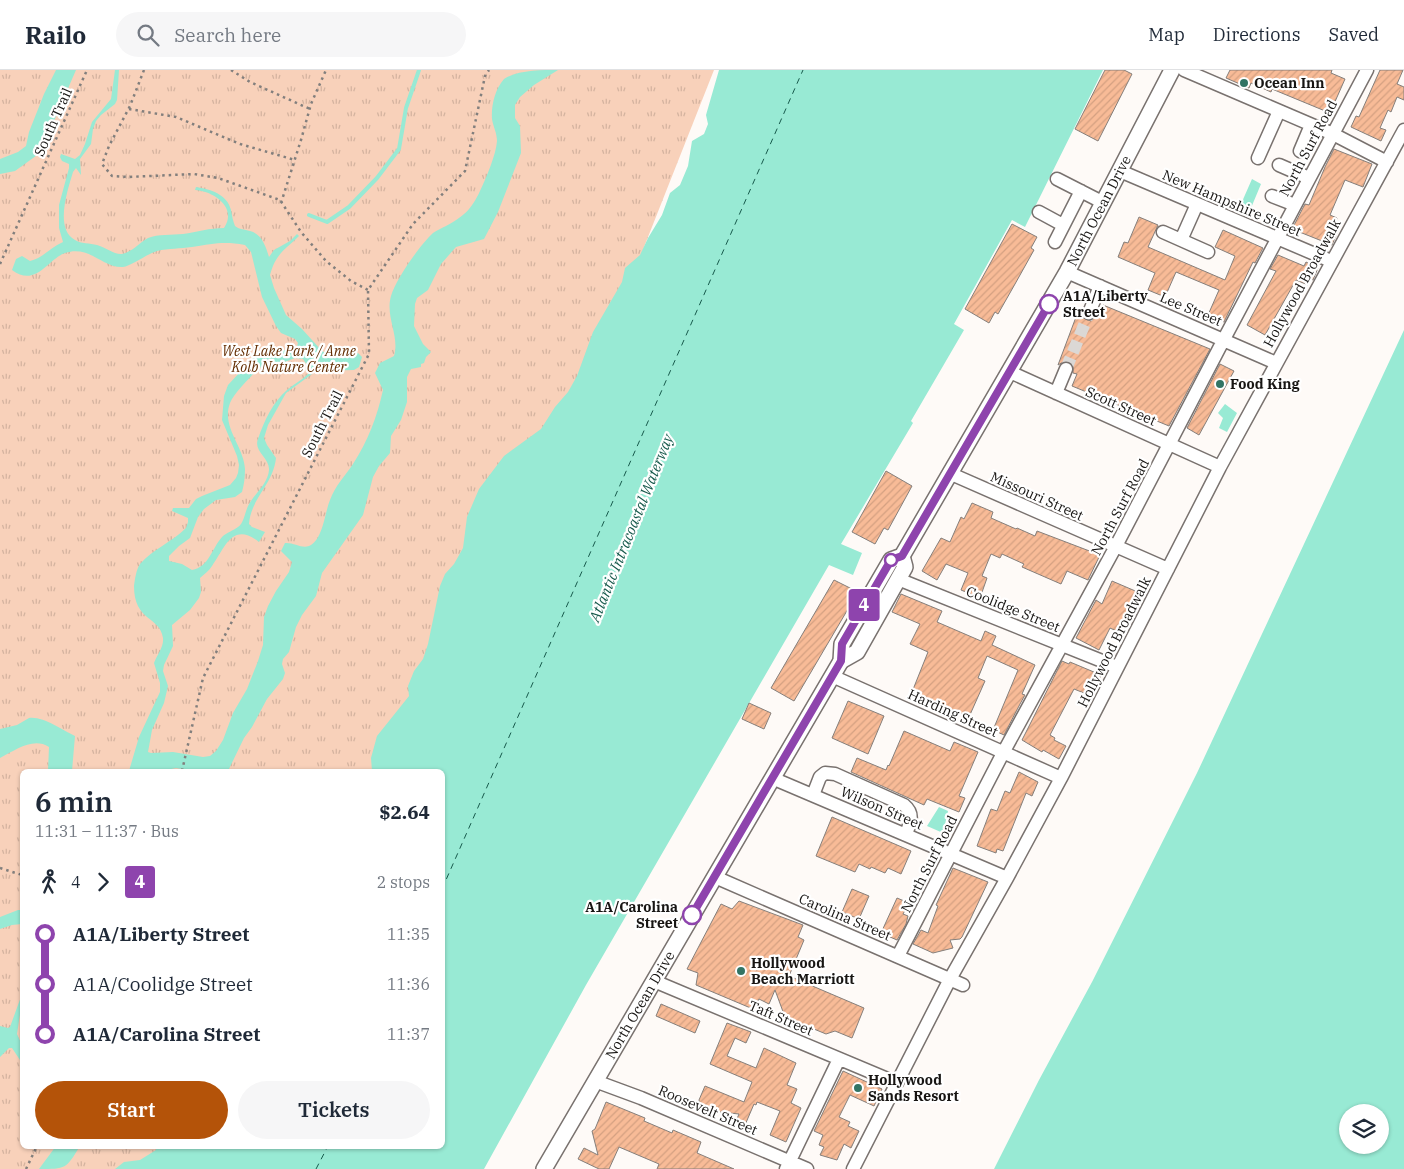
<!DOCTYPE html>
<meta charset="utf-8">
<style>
:root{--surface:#fff;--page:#f6f6f7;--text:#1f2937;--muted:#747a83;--line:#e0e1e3;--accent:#b45309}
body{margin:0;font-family:"IBM Plex Serif",serif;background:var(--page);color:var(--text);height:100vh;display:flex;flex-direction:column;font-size:19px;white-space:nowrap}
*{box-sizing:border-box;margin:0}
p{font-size:16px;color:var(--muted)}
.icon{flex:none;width:28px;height:28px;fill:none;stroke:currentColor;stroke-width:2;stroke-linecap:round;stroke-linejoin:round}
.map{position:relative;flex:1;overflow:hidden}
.side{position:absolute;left:20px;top:699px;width:425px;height:380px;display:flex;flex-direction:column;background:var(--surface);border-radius:8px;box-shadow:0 1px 4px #0004}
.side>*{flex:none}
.badge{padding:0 10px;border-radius:4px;font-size:18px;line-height:32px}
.buttons{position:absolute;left:1339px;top:1034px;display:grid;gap:10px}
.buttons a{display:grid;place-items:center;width:50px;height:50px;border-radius:50%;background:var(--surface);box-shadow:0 1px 4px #0004;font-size:25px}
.map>.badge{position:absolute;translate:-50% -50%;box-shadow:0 0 0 2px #fff}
.legs{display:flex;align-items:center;gap:8px;height:55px;padding:0 15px;font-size:16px}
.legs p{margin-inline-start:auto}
.summary{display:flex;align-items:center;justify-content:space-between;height:85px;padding:0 15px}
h1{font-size:28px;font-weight:600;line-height:38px}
.button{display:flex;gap:10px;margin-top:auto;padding:10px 15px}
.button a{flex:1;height:58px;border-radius:30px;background:var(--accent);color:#fff;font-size:20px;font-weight:600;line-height:58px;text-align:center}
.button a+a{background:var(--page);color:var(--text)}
ul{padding:0 15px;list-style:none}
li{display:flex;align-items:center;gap:18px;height:50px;font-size:19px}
li i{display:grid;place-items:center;width:8px;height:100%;margin:0 6px;background:currentColor}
li i::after{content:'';width:12px;height:12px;margin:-6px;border:4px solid;border-radius:50%;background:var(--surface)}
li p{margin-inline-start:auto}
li:first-child i{background:linear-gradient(#0000 50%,currentColor 0)}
li:last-child i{background:linear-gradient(currentColor 50%,#0000 0)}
header{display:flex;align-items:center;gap:30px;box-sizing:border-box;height:70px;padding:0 25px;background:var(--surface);border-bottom:1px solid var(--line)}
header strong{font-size:24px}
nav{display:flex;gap:28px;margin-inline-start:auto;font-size:18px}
.search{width:350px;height:45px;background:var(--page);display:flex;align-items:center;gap:12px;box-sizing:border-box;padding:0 18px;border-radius:28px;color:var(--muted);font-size:19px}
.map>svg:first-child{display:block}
.park{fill:url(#park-tufts)}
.water{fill:#98ead4;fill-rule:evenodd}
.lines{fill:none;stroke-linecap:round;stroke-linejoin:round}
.stream{stroke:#98ead4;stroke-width:4}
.ferry{stroke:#175a4c;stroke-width:1;stroke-dasharray:6 5;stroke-linecap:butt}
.building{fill:url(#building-hatch);stroke:#857f7b}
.minor-tunnel{stroke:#dbd8d5;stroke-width:12;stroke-dasharray:12 6;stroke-linecap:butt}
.minor-casing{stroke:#79726f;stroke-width:15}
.major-casing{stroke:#79726f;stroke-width:18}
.path{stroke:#827f7d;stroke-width:2.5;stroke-dasharray:2.5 4;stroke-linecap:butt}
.minor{stroke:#fff;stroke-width:12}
.major{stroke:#fff;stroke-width:15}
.line-1-casing{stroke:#fff;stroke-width:11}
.line-1{stroke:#8e44ad;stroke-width:8}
.poi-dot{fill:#327464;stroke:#fff;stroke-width:2}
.stop-1-dot{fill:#fff;stroke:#8e44ad;stroke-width:2.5}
.labels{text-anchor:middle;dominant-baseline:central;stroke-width:4.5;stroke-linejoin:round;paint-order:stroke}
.poi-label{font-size:14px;font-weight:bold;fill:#171513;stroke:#fff;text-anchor:start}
.street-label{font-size:14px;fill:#171513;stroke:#fff}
.stop-label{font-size:14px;font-weight:bold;fill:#171513;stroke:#fff;text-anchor:start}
.park-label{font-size:14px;font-style:italic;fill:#632d02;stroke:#fff}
.water-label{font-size:15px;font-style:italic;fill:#175a4c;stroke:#fff}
</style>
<header>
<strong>Railo</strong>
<div class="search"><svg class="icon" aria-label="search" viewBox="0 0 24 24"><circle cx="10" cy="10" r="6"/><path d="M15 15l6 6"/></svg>Search here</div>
<nav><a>Map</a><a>Directions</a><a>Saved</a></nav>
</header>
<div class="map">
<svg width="1404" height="1099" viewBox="0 0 1404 1099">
<defs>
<pattern id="park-tufts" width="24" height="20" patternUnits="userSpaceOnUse" patternTransform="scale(1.25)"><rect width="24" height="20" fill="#f8d1ba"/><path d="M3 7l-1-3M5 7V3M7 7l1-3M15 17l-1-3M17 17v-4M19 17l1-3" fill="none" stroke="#d4b39f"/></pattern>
<pattern id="building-hatch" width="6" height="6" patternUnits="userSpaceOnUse" patternTransform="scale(1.25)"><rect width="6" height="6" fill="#f8bb97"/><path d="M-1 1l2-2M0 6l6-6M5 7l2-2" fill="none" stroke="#d4a081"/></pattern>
</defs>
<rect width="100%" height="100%" fill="#fefaf7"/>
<path class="park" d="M0 0H714L437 701H22V1076H245L233 1099H0Z"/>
<path class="water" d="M56 0H76L40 83 15 101 0 104V89L18 82 26 76 29 62 44 24Z
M115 0H119L117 30 115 34 101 45 96 51 93 59 91 74 80 89 81 105 76 98 73 102C68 119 54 159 75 170 81 174 90 173 97 175 105 177 115 185 122 184 132 182 139 173 148 168 158 164 172 165 183 164 197 162 210 158 224 158 238 137 213 121 195 120L196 117C210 119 227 124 231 140 232 146 233 151 235 156 240 160 244 159 250 161 262 164 266 177 269 187L274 180 290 171 297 164 299 166C285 180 276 183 270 205L274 218 286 245 302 259 322 281 332 286 358 283 362 287 359 297 354 300 316 301 286 323 268 355 264 368 267 375 276 388C273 415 251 428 249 454L252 457 265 462 259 472C232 451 225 478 212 496 209 501 204 504 200 508L201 522 199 528 190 540 172 555 173 576 164 595 163 601 168 616 164 633 152 660 148 682 151 683 173 682 203 687 210 686 216 681 223 670 233 643 247 619 258 591 263 575 264 547 268 536 276 521 289 502 292 492 281 481 285 473C294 472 303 480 311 475 323 468 325 442 330 430 335 416 345 406 353 394 368 371 377 347 383 320L375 303 380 293 394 286C400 266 385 247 391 226 396 209 420 175 433 163 437 160 442 158 446 156 464 146 471 140 480 121 486 108 496 85 497 71 497 63 493 56 492 49 491 36 495 19 504 9 517 0 541 0 558 0L534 15 520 27 515 35V48L520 56 521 83 498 142 484 169 456 177 441 194 428 220 417 228 415 234 414 256 423 274 431 282 426 287 424 293 421 294V297L411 299 407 307V332L401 350 391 366 390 383 379 396 373 407 363 445 322 503 316 526 302 545 296 557 289 582 283 589 282 594 285 603 283 609 267 629 252 657 244 668 228 701H193L176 698 162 701H129L139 667 160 622V613L154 593C157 585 164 577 163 568 160 546 134 552 134 516 135 509 136 500 140 494 153 479 172 472 186 458L188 452V448L172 441 173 438H189L196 429 202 426 230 415 236 408 238 403 239 395 237 386 222 350 224 326 228 315 254 287 272 284 297 276 298 273 295 269 281 263 276 256 262 227 251 182 245 175C223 171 213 174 192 177 180 179 169 178 157 181 147 184 131 196 123 197 102 198 90 175 65 183 48 189 36 218 12 200L16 189 22 186 30 191C43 188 51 177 63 172L59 158V135L69 98V94L62 91 60 87 61 84 75 89 80 85 85 74 92 52 111 29ZM295 288 303 289 309 298 308 304C302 310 294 314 287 320 273 332 264 351 258 369 253 381 270 388 269 400 268 414 254 424 248 436 245 442 244 453 238 457 233 461 227 462 222 467 212 478 209 497 192 500L182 494 169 491V486L179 476 190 468 198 447 204 439 216 430 235 427 242 422C244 415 245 407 245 399 244 376 221 357 230 333 234 323 249 309 257 300L261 297 275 296Z
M719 0H1103L1025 157 1012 150 954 254 964 260 911 351 913 353 841 474 862 483 853 505 829 495 586 915 484 1099H115L124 1092 140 1090 156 1080V1076H442V701H372L371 688 377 666 409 626 408 616 414 601 423 589 428 574 440 516 445 504 454 494 463 478 467 447 479 419 504 386 541 359 555 337 568 322 577 306 593 262 622 212 625 198 640 185 648 168 662 145 670 123 680 115 688 96 692 71 704 64 708 54 706 45Z
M1252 109 1261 114 1251 138 1241 134Z
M1404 260V1099H994L1039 1010 1092 912 1197 703ZM1348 1042H1380V1075H1348Z
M1225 334 1237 343 1227 362 1219 358 1223 348 1218 343Z
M29 648C43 646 62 660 75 666L72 701H48L49 677C33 667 16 680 0 688V659L17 655Z
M939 737 948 741 943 763 927 756Z
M18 840H22V854L12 855 0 859V847Z
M22 924V940L20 944 17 964 22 975V993L12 978H9L0 987V956L8 958 10 957Z
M56 1076H80C66 1099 66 1099 39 1099Z"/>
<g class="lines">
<path class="stream" d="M309 145 327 152 349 137 377 108 399 79 406 38 419 0"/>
<path class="ferry" d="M442 819 803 0
M316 1099 328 1076"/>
</g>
<path class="building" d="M1105 0H1124L1132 4 1098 71 1075 59Z
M1230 0H1332L1331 3 1345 9 1330 43 1272 19 1271 22 1251 13 1249 18 1226 8Z
M1380 0H1403L1397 14 1404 17V30L1397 27 1391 42 1388 40 1380 58 1386 60 1381 71 1351 57 1356 46 1359 47Z
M1334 79 1372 94 1363 117 1345 110 1330 145 1337 148 1336 152 1341 154 1332 175 1292 159 1305 134 1309 135 1325 97Z
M1139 147 1158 155 1148 177 1225 210 1235 186 1215 177 1223 160 1263 178 1255 193 1253 192 1224 252 1208 245 1219 220 1176 202 1165 227 1148 220 1155 203 1118 187 1124 172 1128 173Z
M1012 154 1037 167 1031 178 1034 180 1015 214 998 244 995 242 989 253 965 239Z
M1278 185 1304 196 1306 192 1318 198 1313 210 1311 209 1308 215 1296 210 1265 265 1247 255 1276 201 1270 199Z
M1103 235 1210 279 1169 356 1072 316 1077 304 1073 303V294L1065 291 1058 295 1079 239 1081 240 1083 248 1091 251 1096 246 1098 247Z
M1220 294 1234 301 1199 365 1187 358Z
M886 401 912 416 888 460 884 458 875 474 852 462Z
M972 433 993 442 991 448 1016 459 1017 458 1035 466 1037 461 1100 485 1088 510 1067 501 1061 514 1022 497 1024 494 1002 484 1000 488 991 484 982 506 987 508 980 528 961 520 968 503 946 494 937 510 922 501 941 468 950 472 961 447 964 449Z
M834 510 858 522 794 631 771 618Z
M1112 511 1140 523 1130 545 1132 546 1123 564 1110 558 1099 580 1076 568 1096 530 1102 534Z
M901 524 942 541 937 552 981 571 985 561 996 566 992 575 1035 595 1022 624 1025 625 1020 634 1004 665 993 660 1018 600 987 586 978 608 985 611 969 647 912 622 928 582 910 574 920 554 892 542Z
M1062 591 1069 594 1070 592 1101 605 1093 624 1085 620 1084 623 1074 619 1050 665 1055 668 1054 670 1066 676 1059 689 1043 680 1042 682 1022 670Z
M848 631 884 646 868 684 832 668Z
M749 633 771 643 764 659 742 649Z
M904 661 950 681 954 672 978 682 959 726 965 728 959 742 927 729 924 735 851 702 857 688 886 700 888 695 889 696Z
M1019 702 1038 712 1032 726 1026 723 1003 781 997 779 996 783 977 776 991 739 997 741 1005 721 1010 723Z
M832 747 911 781 901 804 888 798 885 803 871 797 870 799 859 794 855 802 816 786Z
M953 798 988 812 962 867 960 869 950 870 953 878 933 883 913 874 921 860 928 863 938 836 936 835Z
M852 819 869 826 859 849 842 842Z
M897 828 909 833 903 844 908 846 906 854 897 870 881 863Z
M739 831 803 855 798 867 804 870 789 906 864 938 852 968 835 961 826 964 785 947 775 920 769 934 759 929 753 939 696 915 698 903 687 899 721 834 732 839Z
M661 934 700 951 695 963 656 946Z
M727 953 751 962 746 973 735 968 727 986 756 998 764 978 796 993 787 1015 797 1019 791 1033 801 1038 786 1072 770 1065 780 1041 757 1032 756 1035 754 1034 745 1055 736 1051 739 1044 720 1042 700 1034 699 1030 705 1016 744 1032 752 1012 710 994Z
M843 1001 882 1019 874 1036 850 1025 839 1047 850 1052 848 1056 859 1061 851 1078 844 1074 837 1090 820 1085 824 1077 819 1075 823 1065 814 1061Z
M606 1032 645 1048 644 1051 672 1063 673 1060 701 1072 697 1083 734 1099H657L659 1094 619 1077 609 1099H599L578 1089 584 1078 598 1085 592 1061 595 1059Z"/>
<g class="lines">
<path class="minor-tunnel" d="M1066 299 1089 243"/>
<g class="minor-casing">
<path id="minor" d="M1184 0 1333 64 1387 92
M1300 81 1311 55
M1258 88 1279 41
M1279 95 1309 108
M1120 101 1331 191
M1057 109 1104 133
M1272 126 1295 135
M1197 134 1181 170 1208 182
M1039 142 1063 155
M1163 162 1181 170
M1055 172 1081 121
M1067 202 1276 293
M1089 243 1100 216
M1010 302 1220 397
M1056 323 1066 299
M949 403 1168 499
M898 509 1117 597
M832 606 1061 708
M772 708 1007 808
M813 725 820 707 825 703 835 704 904 735C915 744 910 753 906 764
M715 807 963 915
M898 886 1003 683 1116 476 1224 269 1367 0
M654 911 897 1013
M595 1011 641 1028 807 1099
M786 1099 839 989
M853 1099 950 909 1007 808 1061 708 1220 397 1404 60"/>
</g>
<g class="major-casing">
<g id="major">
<path d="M841 591 857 582 905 497 902 486"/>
<path id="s1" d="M544 1099 841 591 842 574 891 490 902 486 1067 202 1172 0"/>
</g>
</g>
<path class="path" d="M144 0 130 36 109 76 102 94 112 106 128 107 194 104 218 108 280 130 301 162 326 191 351 211 368 220
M231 0 250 12 310 39
M129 39 176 47 240 74 295 90
M281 133 301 70 311 34 326 0
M0 194 87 0
M182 701 203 608 369 284 368 220 413 154 465 101 485 6 489 0
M0 798 22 805
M26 1099 37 1076"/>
<use href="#minor" class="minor"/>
<use href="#major" class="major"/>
</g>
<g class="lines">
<g class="line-1-casing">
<path id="line-1" d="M692 845 841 591 842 574 891 490 902 486 1049 234"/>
</g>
<use href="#line-1" class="line-1"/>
</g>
<g class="poi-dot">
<circle cx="1244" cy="13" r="5"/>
<circle cx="1220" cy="314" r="5"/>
<circle cx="741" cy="901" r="5"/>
<circle cx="858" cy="1018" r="5"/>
</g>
<g class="stop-1-dot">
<circle cx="1049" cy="234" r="9"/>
<circle cx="891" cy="490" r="6"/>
<circle cx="692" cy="845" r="9"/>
</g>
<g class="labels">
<g class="poi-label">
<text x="1254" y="13">Ocean Inn</text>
<text x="1230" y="314">Food King</text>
<text x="751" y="893">Hollywood<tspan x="751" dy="16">Beach Marriott</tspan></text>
<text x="868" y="1010">Hollywood<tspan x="868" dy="16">Sands Resort</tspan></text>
</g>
<g class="street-label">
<text transform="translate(53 52) rotate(-66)">South Trail</text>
<text transform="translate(1308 78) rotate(-62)">North Surf Road</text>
<text transform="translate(1232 133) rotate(23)">New Hampshire Street</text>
<text stroke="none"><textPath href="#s1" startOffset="1112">North Ocean Drive</textPath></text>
<text transform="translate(1302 213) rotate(-61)">Hollywood Broadwalk</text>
<text transform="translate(1191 239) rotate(23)">Lee Street</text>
<text transform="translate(1121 336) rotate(24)">Scott Street</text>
<text transform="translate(322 354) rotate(-63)">South Trail</text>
<text transform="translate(1037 426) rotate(24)">Missouri Street</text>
<text transform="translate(1120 437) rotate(-62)">North Surf Road</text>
<text transform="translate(1013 539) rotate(22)">Coolidge Street</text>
<text transform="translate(1114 572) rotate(-63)">Hollywood Broadwalk</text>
<text transform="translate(953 643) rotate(24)">Harding Street</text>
<text transform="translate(882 738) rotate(23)">Wilson Street</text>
<text transform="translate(929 794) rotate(-63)">North Surf Road</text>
<text transform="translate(845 847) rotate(23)">Carolina Street</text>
<text stroke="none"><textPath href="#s1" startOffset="190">North Ocean Drive</textPath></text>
<text transform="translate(781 948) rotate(23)">Taft Street</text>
<text transform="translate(708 1040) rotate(23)">Roosevelt Street</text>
</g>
<g class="stop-label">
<text x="1063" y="226">A1A/Liberty<tspan x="1063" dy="16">Street</tspan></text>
<text x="678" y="837" text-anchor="end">A1A/Carolina<tspan x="678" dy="16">Street</tspan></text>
</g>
<g class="park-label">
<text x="289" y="281">West Lake Park / Anne<tspan x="289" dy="16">Kolb Nature Center</tspan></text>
</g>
<g class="water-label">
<text transform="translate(631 458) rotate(-68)">Atlantic Intracoastal Waterway</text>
</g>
</g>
</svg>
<div class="buttons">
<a><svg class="icon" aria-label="layers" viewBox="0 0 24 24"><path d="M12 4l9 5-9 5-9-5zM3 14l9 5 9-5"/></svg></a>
</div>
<b class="badge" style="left:864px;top:535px;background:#8e44ad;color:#fff">4</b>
<section class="side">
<div class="summary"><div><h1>6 min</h1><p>11:31 – 11:37 · Bus</p></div><b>$2.64</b></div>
<div class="legs"><svg class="icon" aria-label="walk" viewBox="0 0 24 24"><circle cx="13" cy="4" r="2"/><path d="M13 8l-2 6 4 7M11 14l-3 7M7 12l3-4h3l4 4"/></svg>4<svg class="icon" aria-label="forward" viewBox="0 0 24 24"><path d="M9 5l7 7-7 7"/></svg><b class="badge" style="background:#8e44ad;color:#fff">4</b><p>2 stops</p></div>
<ul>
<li><i style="color:#8e44ad"></i><b>A1A/Liberty Street</b><p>11:35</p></li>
<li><i style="color:#8e44ad"></i><span>A1A/Coolidge Street</span><p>11:36</p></li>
<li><i style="color:#8e44ad"></i><b>A1A/Carolina Street</b><p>11:37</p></li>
</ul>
<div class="button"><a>Start</a><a>Tickets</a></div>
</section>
</div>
